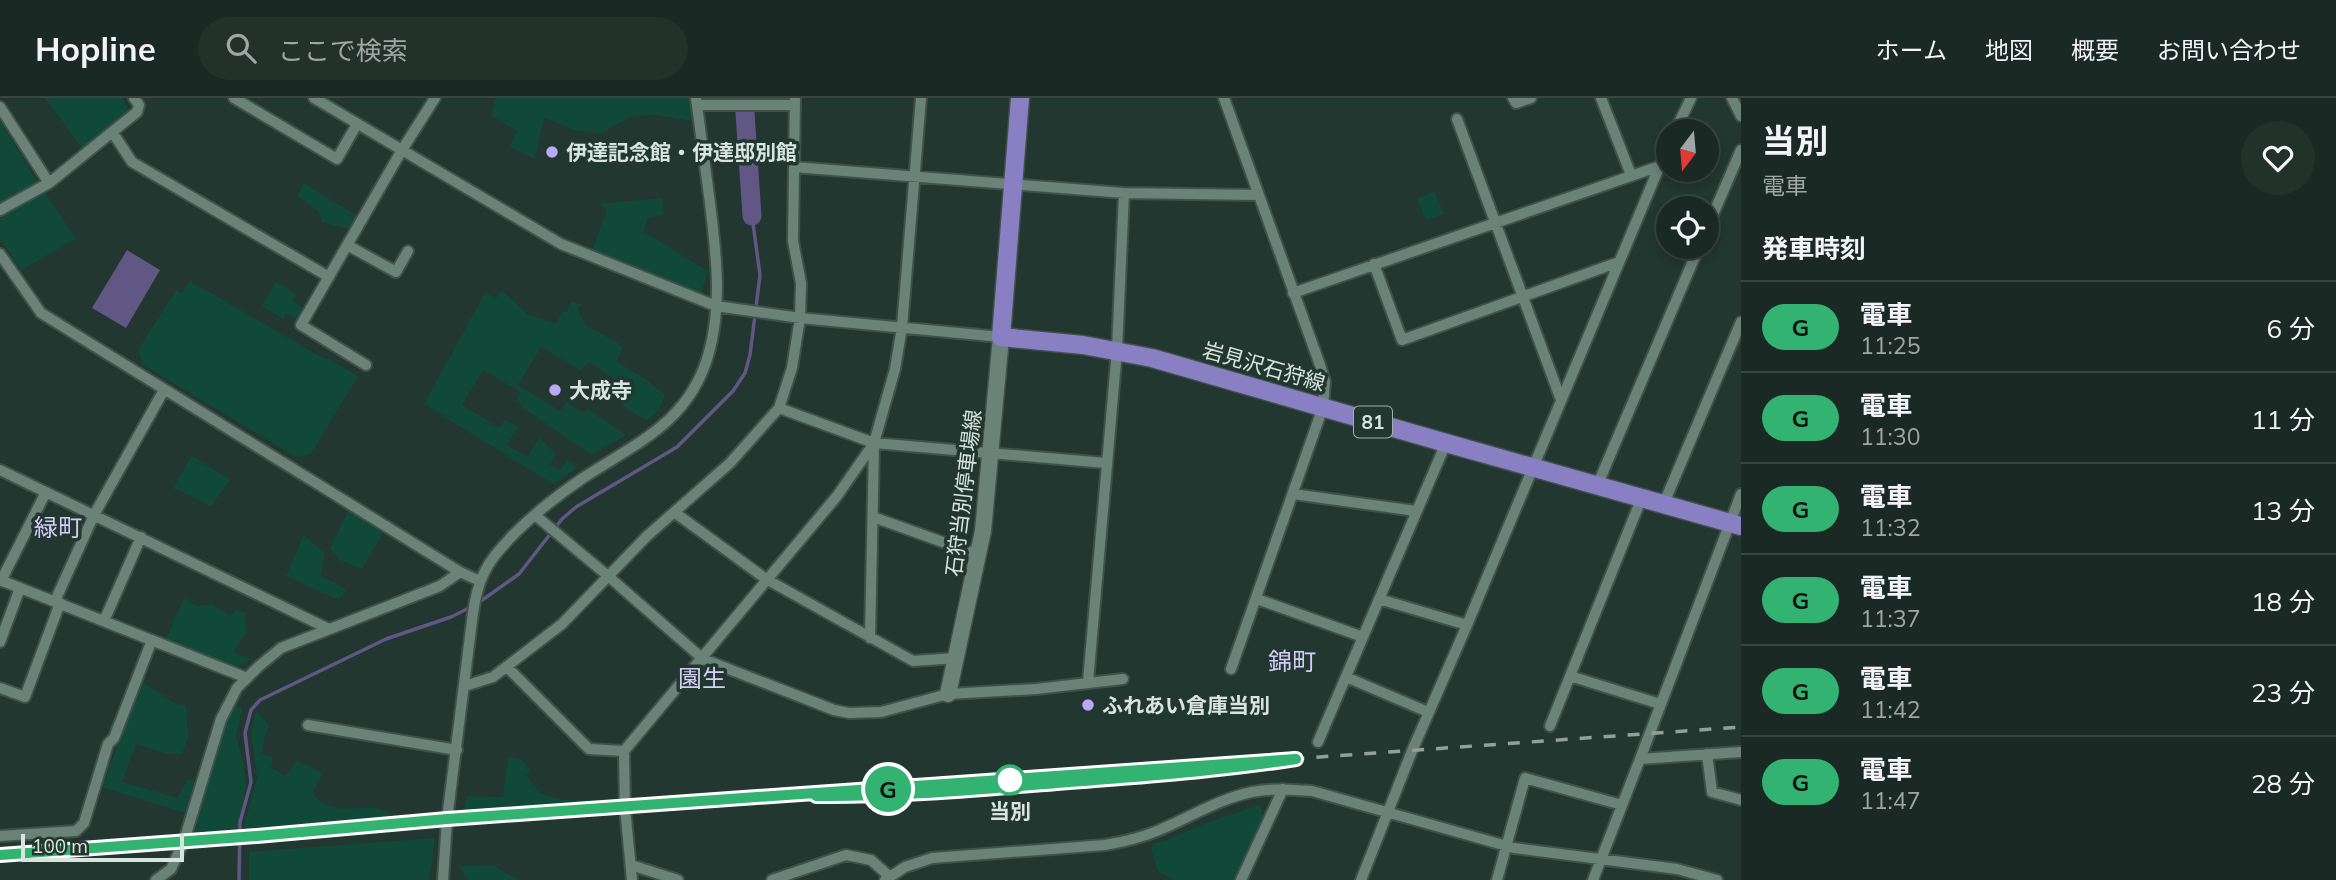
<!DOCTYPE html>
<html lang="ja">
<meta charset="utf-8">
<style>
:root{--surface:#1a2923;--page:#23312b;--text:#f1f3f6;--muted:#9fa6a6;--line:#384541}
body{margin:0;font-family:Mulish,"Noto Sans JP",sans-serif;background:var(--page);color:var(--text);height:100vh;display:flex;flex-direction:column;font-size:26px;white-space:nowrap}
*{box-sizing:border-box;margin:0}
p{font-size:23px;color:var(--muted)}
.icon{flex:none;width:38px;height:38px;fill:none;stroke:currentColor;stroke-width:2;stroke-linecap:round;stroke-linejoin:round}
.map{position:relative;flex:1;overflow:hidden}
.drawer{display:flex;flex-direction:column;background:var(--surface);width:595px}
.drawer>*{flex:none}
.badge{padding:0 14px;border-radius:23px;font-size:24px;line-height:46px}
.needle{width:46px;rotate:196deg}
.controls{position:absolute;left:1656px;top:21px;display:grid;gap:14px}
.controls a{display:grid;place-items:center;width:63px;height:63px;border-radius:50%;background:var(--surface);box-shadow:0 4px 10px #0003,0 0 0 2px var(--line);font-size:35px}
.scale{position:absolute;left:21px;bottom:18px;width:163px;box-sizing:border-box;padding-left:7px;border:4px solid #d8e4df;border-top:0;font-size:19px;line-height:24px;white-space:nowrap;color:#d8e4df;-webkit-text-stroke:5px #22372f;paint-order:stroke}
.map>.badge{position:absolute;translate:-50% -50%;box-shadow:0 0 0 4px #fff}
h2{padding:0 21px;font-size:26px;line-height:63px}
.round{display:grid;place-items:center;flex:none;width:74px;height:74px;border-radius:37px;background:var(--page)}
.head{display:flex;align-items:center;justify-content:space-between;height:119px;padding:0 21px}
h1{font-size:33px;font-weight:700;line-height:52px}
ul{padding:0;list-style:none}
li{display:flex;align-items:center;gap:21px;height:91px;padding:0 21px;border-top:2px solid var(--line)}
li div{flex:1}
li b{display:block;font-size:26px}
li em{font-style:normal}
li .badge{min-width:77px;font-weight:700;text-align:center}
header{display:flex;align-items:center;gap:42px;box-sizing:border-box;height:98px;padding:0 35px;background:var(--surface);border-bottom:2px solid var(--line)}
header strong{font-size:33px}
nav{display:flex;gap:38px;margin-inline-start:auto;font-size:24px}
.search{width:490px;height:63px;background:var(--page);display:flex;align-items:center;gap:18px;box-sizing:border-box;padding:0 24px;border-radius:38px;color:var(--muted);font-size:26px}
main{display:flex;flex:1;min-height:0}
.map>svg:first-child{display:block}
.green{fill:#114938}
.water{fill:#605785}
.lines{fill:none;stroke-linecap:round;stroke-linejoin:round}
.stream{stroke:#605785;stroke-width:3.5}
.river{stroke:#605785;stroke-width:19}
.minor-casing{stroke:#40514c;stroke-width:14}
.secondary-casing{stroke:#40514c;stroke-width:19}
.primary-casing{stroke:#40514c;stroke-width:21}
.minor{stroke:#6b8279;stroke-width:10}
.secondary{stroke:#6b8279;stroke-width:16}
.primary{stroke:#8880c3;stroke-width:18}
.rail{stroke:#91a19a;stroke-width:3.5;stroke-dasharray:12 12;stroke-linecap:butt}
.line-casing{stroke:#fff;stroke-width:16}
.line{stroke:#32b372;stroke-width:10}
.poi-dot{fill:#b9aaf7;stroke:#22372f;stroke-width:2.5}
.stop-dot{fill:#fff;stroke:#32b372;stroke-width:3.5}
.labels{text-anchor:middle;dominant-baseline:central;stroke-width:7;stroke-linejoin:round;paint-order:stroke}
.shield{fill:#22372f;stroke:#a1b0aa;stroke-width:2}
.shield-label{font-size:19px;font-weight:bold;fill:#d8e4df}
.poi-label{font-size:21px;font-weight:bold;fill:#d8e4df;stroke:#22372f;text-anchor:start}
.street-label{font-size:21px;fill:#d8e4df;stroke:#22372f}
.stop-label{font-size:21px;font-weight:bold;fill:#d8e4df;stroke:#22372f}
.quarter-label{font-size:24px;fill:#d4cdf8;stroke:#22372f}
</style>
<header>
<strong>Hopline</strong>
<div class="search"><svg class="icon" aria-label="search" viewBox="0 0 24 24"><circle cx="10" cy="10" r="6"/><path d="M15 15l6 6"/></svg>ここで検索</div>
<nav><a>ホーム</a><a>地図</a><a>概要</a><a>お問い合わせ</a></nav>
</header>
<main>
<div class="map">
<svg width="1741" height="782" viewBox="0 0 1741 782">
<rect width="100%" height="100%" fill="#22372f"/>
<path class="green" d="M45 0H122L129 13 82 50Z
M496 0H689L694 23 655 17 631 18 602 35 578 33 544 20 535 61 510 49 517 33 492 18Z
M0 23 39 86 0 106Z
M304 85 357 118 350 131 322 124 319 114 298 98Z
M1435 94 1444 116 1426 122 1417 100Z
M45 95 76 141 21 172 0 141V120Z
M662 100 664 117 647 120 644 134 708 173 701 196 592 153 607 112 598 106Z
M190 183 323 260 332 262 358 278 311 356 296 359 142 266 139 251 176 192 182 195Z
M276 184 296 196 293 203 303 209 296 221 286 215 283 221 262 208Z
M502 192 527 216 556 226 562 213 567 214 571 204 582 206 578 211 586 228 617 244 623 250 616 263 648 283 665 297 659 312 646 323 622 307 631 292 589 264 580 272 541 249 518 287 560 313 566 304 583 315 587 311 626 337 592 357 520 308 521 306 516 303 521 294 483 272 462 307 499 330 505 322 518 328 507 347 527 359 539 340 556 356 550 367 560 372 567 362 576 368 573 373 553 386 424 306 485 195 496 200Z
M192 358 230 382 211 408 173 390Z
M348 413 383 435 362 471 340 462 330 451Z
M304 437 324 455 321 478 347 492 339 502 286 478Z
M184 500 198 508 212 506 230 518 237 512 245 515 247 535 233 554 251 561 238 568 200 557 165 543Z
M142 584 176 606 186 607 188 639 182 656H168L136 646 122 684 178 700 187 681 194 683 185 715 102 689Z
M233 607 242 610 236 638 244 666 246 690 237 736 193 739 223 632Z
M256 613 269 628 265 636 262 656 273 659 271 669 285 678 297 663 323 675 312 695C336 725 365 699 391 716L388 724 243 732 257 680 251 630Z
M508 659 522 662 531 672 526 677 540 695 562 702H597L598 710 464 719 466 698 503 699Z
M1260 707 1264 721 1234 782H1173L1157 772 1151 750 1153 745 1162 744 1209 724Z
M435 740 429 782H249V754Z
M493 767 518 782H467L460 768Z"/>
<path class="water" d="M127 152 160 172 126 230 92 210Z"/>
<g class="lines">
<path class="stream" d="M478 505 519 476 562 421 576 409 677 349 733 293 745 275 750 257 760 177 752 118
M239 782 240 724 251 684 245 635 251 612 260 602 386 541 451 519 471 509"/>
<path class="river" d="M744 0 752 118"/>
<g class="minor-casing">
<path id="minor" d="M234 0 337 61 357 26
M314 0 561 146 716 208 800 220 1001 239
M1224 0 1320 267 1325 284 1323 309 1231 571
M1513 0 1516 5 1531 0
M1601 0 1631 77
M1732 0 1741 18
M697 7H795
M0 9 49 85
M1457 21 1561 302
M1675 33 1691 0
M113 35 132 64 329 179
M794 69 1124 95 1258 97
M0 112 49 85 137 14 139 7 134 0
M1706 133 1741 52
M347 147 396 174 408 153
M0 156 41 215 460 474 480 483
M1374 166 1402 242 1619 164
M1293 195 1660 68
M366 267 301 227 402 52 435 0
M779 310 874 345 1106 365
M0 372 329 531
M1597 388 1699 149
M1293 396 1416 413
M1664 405 1741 224
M674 414 766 481 913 563 956 560
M535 417 608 478 703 561 834 612 849 615 881 614 948 596 1036 591 1123 581
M873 419 979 457
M0 482 247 580
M1 483 46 394
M1257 501 1363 539
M1379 501 1467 527
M55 503 94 417 164 292
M104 523 141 439
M870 540 874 347
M0 544 20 490
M508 570 589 651 624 653
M1570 578 1660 606
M1346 579 1428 614
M1088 584 1117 252 1124 95
M465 588 493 579 562 526 647 438 730 365 779 310 792 270 800 220 801 185 793 143 795 0
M0 590 25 599 60 505
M308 627 457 652
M1550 628 1642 399
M1318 644 1446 345
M1707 656 1712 694 1741 702
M1640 661 1741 396
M0 738 76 733 84 725 108 646 114 640 152 542
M631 767 678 782
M156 782 171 771 184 743 221 621 237 590 258 569 281 550 440 488 460 474
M443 782 447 721 473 515C475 501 478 487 484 475 491 460 502 449 513 437 534 416 558 397 583 380 636 345 688 325 708 258 723 207 716 156 710 105 705 70 701 35 696 0
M632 782 625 710 624 653 837 398 874 345 895 271 902 229 921 0
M772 782 846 757 871 762 889 778
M885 782 905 769 932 760 1105 747C1123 744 1140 740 1157 733 1189 720 1218 701 1252 694 1272 690 1291 692 1312 693L1514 750 1677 771 1717 782
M1241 782 1283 691
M1361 782 1412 653 1467 527 1668 48
M1497 782 1525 680 1622 707
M1593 782 1640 661 1741 654"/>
</g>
<g class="secondary-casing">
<path id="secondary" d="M948 596 983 433 1001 239"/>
</g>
<g class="primary-casing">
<path id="primary" d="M1020 0 1001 239 1083 247 1152 260 1446 345 1741 428"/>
</g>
<use href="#minor" class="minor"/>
<use href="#secondary" class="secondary"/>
<use href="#primary" class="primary"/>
<path class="rail" d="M0 757 257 738 447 721 1741 629"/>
</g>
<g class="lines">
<g class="line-casing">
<path id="line" d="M0 757 257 738 447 721 1296 661C1213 674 1129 679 1045 686 969 692 892 699 816 698"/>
</g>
<use href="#line" class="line"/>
</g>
<g class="poi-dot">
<circle cx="552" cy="54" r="7"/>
<circle cx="555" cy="292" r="7"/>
<circle cx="1088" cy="607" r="7"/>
</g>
<circle class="stop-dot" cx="1010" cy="682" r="14"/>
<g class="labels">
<rect class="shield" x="1354" y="308.5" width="38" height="31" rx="5"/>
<g class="shield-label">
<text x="1373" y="324">81</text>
</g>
<g class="poi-label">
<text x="566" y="54">伊達記念館・伊達邸別館</text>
<text x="569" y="292">大成寺</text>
<text x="1102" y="607">ふれあい倉庫当別</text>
</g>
<g class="street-label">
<text transform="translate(1264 268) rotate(16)">岩見沢石狩線</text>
<text transform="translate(963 395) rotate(-83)">石狩当別停車場線</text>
</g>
<g class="stop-label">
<text x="1010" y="713">当別</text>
</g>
<g class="quarter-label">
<text x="58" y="429">緑町</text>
<text x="1292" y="563">錦町</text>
<text x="702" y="580">園生</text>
</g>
</g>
</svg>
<div class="controls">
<a><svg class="needle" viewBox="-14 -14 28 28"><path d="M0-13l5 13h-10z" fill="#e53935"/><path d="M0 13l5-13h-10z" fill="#9fa6a6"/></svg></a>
<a><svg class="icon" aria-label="locate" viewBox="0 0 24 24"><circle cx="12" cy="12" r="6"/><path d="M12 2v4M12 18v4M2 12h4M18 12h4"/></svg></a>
</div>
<div class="scale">100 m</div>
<b class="badge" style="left:888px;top:691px;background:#32b372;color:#111">G</b>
</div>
<section class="drawer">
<div class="head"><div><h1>当別</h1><p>電車</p></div><a class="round"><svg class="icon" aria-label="heart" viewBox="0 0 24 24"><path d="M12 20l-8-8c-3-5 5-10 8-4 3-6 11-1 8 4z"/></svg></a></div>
<h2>発車時刻</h2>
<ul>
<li><span class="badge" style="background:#32b372;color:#111">G</span><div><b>電車</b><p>11:25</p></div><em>6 分</em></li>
<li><span class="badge" style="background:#32b372;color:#111">G</span><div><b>電車</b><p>11:30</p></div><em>11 分</em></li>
<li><span class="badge" style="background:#32b372;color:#111">G</span><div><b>電車</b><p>11:32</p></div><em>13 分</em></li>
<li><span class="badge" style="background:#32b372;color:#111">G</span><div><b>電車</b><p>11:37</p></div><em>18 分</em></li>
<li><span class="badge" style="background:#32b372;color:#111">G</span><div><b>電車</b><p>11:42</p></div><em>23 分</em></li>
<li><span class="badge" style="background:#32b372;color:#111">G</span><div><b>電車</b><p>11:47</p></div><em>28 分</em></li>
</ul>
</section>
</main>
